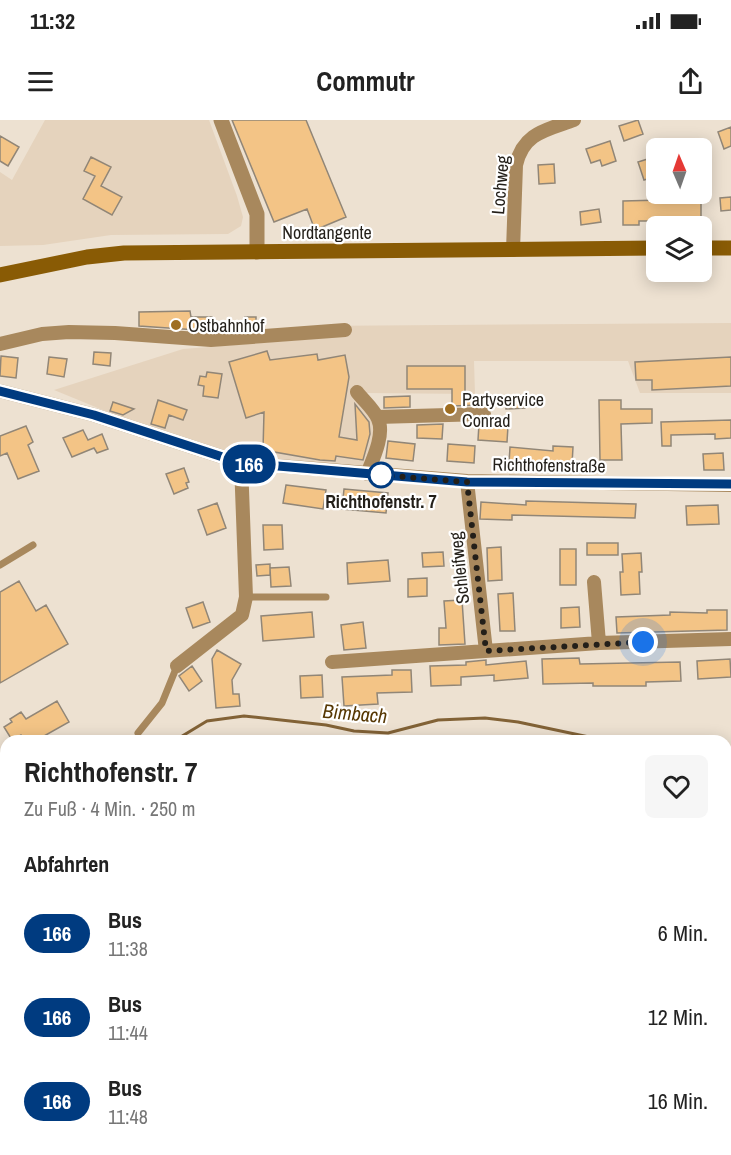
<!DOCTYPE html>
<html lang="de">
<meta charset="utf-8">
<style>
:root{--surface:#fff;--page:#f6f6f6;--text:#222;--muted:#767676}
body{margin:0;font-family:"Archivo Narrow",sans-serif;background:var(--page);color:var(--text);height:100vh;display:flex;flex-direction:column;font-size:22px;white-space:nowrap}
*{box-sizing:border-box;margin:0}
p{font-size:20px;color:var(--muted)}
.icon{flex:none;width:33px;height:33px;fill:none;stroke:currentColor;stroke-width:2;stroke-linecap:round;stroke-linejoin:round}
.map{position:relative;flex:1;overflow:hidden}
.details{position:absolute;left:0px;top:615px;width:732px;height:420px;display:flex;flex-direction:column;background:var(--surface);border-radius:18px 18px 0 0;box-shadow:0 3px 15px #0003}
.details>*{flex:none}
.badge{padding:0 12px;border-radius:20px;font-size:21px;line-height:39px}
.needle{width:39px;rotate:358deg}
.buttons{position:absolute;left:646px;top:18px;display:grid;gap:12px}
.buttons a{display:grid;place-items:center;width:66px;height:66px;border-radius:9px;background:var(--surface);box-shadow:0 3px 15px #0003;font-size:30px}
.you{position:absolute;width:30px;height:30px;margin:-15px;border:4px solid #fff;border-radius:50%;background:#1a73e8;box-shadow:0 0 0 9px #1a73e833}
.map>.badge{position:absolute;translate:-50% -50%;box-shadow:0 0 0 3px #fff}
h2{padding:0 24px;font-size:22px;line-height:54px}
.round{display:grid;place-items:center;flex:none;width:63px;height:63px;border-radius:9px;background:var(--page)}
.summary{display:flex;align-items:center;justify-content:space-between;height:102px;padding:0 24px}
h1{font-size:28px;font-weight:700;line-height:45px}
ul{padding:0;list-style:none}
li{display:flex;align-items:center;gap:18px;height:84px;padding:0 24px}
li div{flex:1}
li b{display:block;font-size:22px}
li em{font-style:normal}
li .badge{min-width:66px;font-weight:700;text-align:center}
.status{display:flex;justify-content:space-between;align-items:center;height:42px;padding:0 30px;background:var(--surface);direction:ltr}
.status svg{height:16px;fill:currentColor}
header{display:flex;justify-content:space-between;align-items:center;height:78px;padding:0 24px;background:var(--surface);font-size:27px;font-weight:700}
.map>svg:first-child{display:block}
.built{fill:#e5d3bd}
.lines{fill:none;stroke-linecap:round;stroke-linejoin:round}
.stream{stroke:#826236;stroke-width:3}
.building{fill:#f3c486;stroke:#918677;stroke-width:1.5}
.service{stroke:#a8885d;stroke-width:7}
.minor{stroke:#a8885d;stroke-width:14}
.tertiary{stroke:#a8885d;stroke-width:15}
.secondary{stroke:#895b05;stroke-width:15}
.line-casing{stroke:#fff;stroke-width:14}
.line{stroke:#003b80;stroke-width:9}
.walk{stroke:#231f19;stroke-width:6;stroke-dasharray:0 10.8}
.poi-dot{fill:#9f6e22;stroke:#fff;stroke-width:2}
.stop-dot{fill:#fff;stroke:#003b80;stroke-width:3}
.labels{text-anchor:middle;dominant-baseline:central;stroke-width:4.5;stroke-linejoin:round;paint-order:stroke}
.street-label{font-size:18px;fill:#231f19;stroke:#fff}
.poi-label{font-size:18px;fill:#231f19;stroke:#fff;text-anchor:start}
.stop-label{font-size:18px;font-weight:bold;fill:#231f19;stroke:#fff}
.water-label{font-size:20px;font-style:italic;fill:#563703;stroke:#fff}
</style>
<div class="status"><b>11:32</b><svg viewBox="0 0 49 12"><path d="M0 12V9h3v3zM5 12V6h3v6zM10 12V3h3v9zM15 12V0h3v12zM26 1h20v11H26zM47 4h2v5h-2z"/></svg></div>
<header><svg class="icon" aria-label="menu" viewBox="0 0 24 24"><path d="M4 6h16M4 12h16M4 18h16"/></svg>Commutr<svg class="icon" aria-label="share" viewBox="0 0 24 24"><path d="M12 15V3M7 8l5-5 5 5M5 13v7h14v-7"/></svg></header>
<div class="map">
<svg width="731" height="1035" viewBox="0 0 731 1035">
<rect width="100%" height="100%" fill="#ede1d1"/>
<path class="built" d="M45 0H209L237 76 243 97 241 106 228 114 111 115 43 125 0 126V52L12 60Z
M731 203V273H640L628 241H474L475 274 366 273 375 299 370 347 241 343 181 322 54 270 183 229 311 219V206Z"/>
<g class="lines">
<path class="stream" d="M174 621 207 601 244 596 326 605 354 611 388 613 438 600 485 598 518 602 608 621
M726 645 731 646
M5 739 6 738"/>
</g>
<path class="building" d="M232 0H306L346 97 315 110 307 89 274 102Z
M638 0 643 14 624 21 619 6Z
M731 7V26L724 29 718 12Z
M0 16 19 27 8 46 0 41Z
M610 21 616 41 602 46 600 40 591 43 586 29Z
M91 37 111 47 101 66 122 77 112 95 83 79 95 56 84 51Z
M654 37 657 46V56L644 60 638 42Z
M554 44 555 63 539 64 538 45Z
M731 77V90L721 91 720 78Z
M701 79V101H639V105H623V81Z
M599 89 601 102 581 105 580 92Z
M190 191 191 197H212V211L139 206V192Z
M245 197H256V207L245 208Z
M267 231 270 240 317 234 318 240 345 235 349 257 339 317 357 320 355 284 369 302 370 314 363 340 336 336 335 341 320 340 263 330 264 292 246 298 229 242Z
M94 232 111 233 110 246 93 244Z
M1 236 18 238 16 258 0 256Z
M49 237 67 239 64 257 47 254Z
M731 237V266L652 270V260H636L635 242Z
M407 246H465V277H480V285L452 286V269H407Z
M207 252 222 254 218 278 203 276 204 266 198 265 200 256 206 257Z
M524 275 525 288 506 289 505 277Z
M410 276V287L384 288V277Z
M158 280 187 290 183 300 169 295 165 308 151 304Z
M599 280H621V289H652V303L621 304 622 340H600Z
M113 282 134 289 123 295 110 291Z
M731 300V318L715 319V314L671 315V326H662L661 302Z
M443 304 442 319 417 318V305Z
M479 304 508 306 507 322 478 320Z
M26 306 33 322 28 325 39 351 18 359 7 333 0 336V316Z
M83 310 88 320 102 314 108 329 97 333 94 328 72 337 63 318Z
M388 321 415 324 413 341 386 338Z
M448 324 475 326 474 343 447 341Z
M553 326 573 327 572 345 538 344 537 346 509 343 510 327 553 331Z
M723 333 724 350H704L703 334Z
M184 348 189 362 186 363 188 368 174 374 166 354Z
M286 365 326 370 323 389 283 383Z
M344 369 388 373 386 393 342 389Z
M526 381 636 384 635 398 512 395V400L480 399 481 382 526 385Z
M217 383 226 408 207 415 198 390Z
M718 385 719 404 687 405 686 386Z
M263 405H282L283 429 264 430Z
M587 423H618V435H587Z
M501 427 502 460 488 461 487 428Z
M560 429H576V465H560Z
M443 432 444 446 423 447 422 433Z
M641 433 642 452H639L640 474 621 475 620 452H623L622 434Z
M388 440 390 461 348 464 347 443Z
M270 444V455L257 456 256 445Z
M289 447 291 466 271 467 270 448Z
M427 458V476L408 477V459Z
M19 461 36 491 46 485 68 524 0 563V472Z
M513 473 515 511H500L498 474Z
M462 480 465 524 439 525V508H446L444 481Z
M203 482 210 502 193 508 186 488Z
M579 487 580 507 561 508V488Z
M707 490H727V510L617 513 616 497 670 495V492L707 493Z
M312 492 314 517 263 521 261 496Z
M363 502 366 528 344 530 341 505Z
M217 530 241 544 232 560 233 574H239L240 586 216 588 212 539Z
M579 538 580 544 680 542 681 561 646 562V566H593V563L543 564 542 539Z
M730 539 731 557 698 559 697 541Z
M486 540V545L526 541 528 558 494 561V555L461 557V565L431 566 430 546 466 545V542Z
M192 546 202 561 189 571 179 556Z
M392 550H411L412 572 377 573 378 584 344 586 342 557 392 555Z
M322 555 323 577 301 578 300 556Z
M57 581 69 602 37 620 35 617 24 621 21 615 12 620 4 607 12 602 10 599 21 592 26 599Z"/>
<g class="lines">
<path class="service" d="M0 445 33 425
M246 477H326
M138 613 162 583 177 546"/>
<path class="minor" d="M513 130 516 45C523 13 546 10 574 0
M0 224 42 214 69 212 115 213 211 220 345 210
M0 271 94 295 241 343 467 361 731 365
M357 272C363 280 374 289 378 299 385 314 373 339 367 354
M377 297 484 294
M467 361 486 531
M594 462 599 523
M332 542 599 523 731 519
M177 546 242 495 246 477 241 343
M0 748 6 757
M726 844 731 842
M257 1029 259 1035"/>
<path class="tertiary" d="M221 0 257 94V132"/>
<path class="secondary" d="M702 128H731
M0 155 87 137 124 133 657 128"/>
</g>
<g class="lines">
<g class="line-casing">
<path id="line" d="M0 271 94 295 241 343 467 362 731 364"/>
</g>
<use href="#line" class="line"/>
<path class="walk" d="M381 355 467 362 486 531 643 522"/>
</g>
<g class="poi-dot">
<circle cx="176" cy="205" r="6"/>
<circle cx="450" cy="289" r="6"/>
</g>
<circle class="stop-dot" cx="381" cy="355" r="12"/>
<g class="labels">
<g class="street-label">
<text transform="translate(500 65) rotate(-85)">Lochweg</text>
<text x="327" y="112">Nordtangente</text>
<text transform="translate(549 345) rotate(1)">Richthofenstraße</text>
<text transform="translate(459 448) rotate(-96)">Schleifweg</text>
</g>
<g class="poi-label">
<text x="188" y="205">Ostbahnhof</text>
<text x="462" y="279">Partyservice<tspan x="462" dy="21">Conrad</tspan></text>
</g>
<g class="stop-label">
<text x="381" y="381">Richthofenstr. 7</text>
</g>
<g class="water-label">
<text transform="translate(355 593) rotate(5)">Bimbach</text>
</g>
</g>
</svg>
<div class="buttons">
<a><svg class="needle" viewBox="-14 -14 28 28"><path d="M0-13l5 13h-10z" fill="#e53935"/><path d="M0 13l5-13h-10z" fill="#767676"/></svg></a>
<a><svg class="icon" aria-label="layers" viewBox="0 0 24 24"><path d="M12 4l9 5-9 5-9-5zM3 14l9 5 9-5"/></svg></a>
</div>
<div class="you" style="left:643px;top:522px"></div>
<b class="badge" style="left:249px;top:344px;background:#003b80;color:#fff">166</b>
<section class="details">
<div class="summary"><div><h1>Richthofenstr. 7</h1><p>Zu Fuß · 4 Min. · 250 m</p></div><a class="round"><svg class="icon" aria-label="heart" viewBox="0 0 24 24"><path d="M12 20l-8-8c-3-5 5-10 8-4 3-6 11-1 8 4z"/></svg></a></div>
<h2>Abfahrten</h2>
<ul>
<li><span class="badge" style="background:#003b80;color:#fff">166</span><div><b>Bus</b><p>11:38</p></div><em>6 Min.</em></li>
<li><span class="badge" style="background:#003b80;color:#fff">166</span><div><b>Bus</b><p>11:44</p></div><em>12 Min.</em></li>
<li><span class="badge" style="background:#003b80;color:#fff">166</span><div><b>Bus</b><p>11:48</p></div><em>16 Min.</em></li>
</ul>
</section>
</div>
